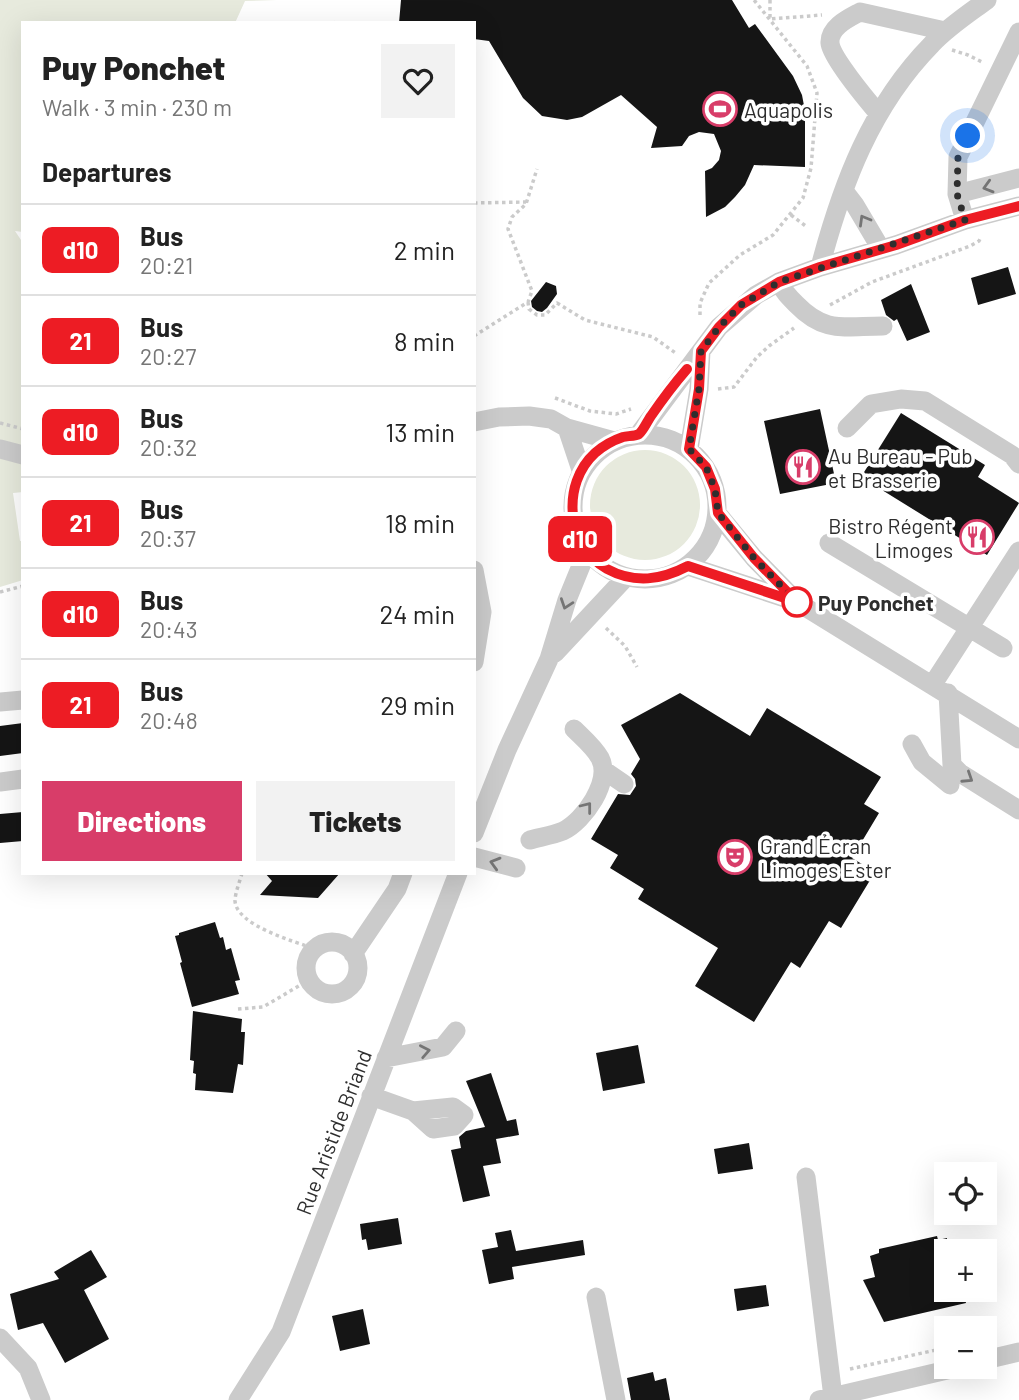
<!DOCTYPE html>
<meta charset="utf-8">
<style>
:root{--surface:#fff;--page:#f2f2f2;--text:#222;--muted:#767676;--line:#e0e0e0;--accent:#d83d69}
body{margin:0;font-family:Barlow,sans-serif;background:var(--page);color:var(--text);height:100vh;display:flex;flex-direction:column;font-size:26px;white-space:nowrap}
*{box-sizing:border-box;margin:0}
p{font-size:23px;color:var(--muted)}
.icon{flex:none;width:38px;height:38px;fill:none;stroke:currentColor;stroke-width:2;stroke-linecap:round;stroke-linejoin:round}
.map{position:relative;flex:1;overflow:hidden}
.side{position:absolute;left:21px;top:21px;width:455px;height:854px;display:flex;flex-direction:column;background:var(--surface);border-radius:0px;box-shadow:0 7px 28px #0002}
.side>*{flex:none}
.badge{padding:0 14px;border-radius:10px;font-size:24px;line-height:46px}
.tools{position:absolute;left:934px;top:1162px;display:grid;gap:14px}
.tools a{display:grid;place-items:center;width:63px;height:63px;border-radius:0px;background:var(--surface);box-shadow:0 7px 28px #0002;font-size:35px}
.you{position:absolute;width:35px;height:35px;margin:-18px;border:5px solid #fff;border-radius:50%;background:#1a73e8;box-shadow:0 0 0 10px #1a73e833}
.map>.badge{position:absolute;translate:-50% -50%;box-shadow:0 0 0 4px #fff}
h2{padding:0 21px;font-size:26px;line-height:63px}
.round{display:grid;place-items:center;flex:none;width:74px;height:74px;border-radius:0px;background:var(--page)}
.summary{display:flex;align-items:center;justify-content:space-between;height:119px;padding:0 21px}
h1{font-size:33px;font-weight:800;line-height:52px}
.action{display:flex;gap:14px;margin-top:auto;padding:14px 21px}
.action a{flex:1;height:80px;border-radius:0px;background:var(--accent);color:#fff;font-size:28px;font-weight:800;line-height:80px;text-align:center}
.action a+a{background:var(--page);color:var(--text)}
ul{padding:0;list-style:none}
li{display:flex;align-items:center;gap:21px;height:91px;padding:0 21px;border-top:2px solid var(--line)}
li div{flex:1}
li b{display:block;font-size:26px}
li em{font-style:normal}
li .badge{min-width:77px;font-weight:700;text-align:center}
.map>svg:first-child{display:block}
.green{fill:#e7eadd}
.building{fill:#151515}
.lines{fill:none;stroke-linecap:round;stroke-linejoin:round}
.path{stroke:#cbcbcb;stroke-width:3.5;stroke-dasharray:3.5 3.5;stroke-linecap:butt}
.minor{stroke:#cbcbcb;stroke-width:19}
.oneway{stroke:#757575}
.line-casing{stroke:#fff;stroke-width:16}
.line{stroke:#ed1c24;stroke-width:10}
.walk{stroke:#2e2e2e;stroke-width:7;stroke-dasharray:0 12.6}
.stop-dot{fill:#fff;stroke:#ed1c24;stroke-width:3.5}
.labels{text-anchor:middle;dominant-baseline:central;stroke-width:7;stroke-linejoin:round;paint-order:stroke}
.poi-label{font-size:21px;fill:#2e2e2e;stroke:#fff;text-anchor:start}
.stop-label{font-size:21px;font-weight:bold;fill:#2e2e2e;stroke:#fff;text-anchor:start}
.street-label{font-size:21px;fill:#2e2e2e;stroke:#fff}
</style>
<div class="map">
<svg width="1019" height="1400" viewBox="0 0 1019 1400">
<rect width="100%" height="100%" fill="#fff"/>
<path class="green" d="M0 0H277L245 1 235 23H23V232L15 231 23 243V492L13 493 20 541H23V580L0 587Z
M590 505a55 55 0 1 1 110 0a55 55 0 1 1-110 0Z"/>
<path class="building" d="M401 0H732L749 28 755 24 793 76 802 95 805 111V167L754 165 745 185 735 197 725 207 706 217 705 171 712 168 719 160 721 151 714 134 699 132 689 136 682 146 651 148 657 127 621 95 582 117 567 120 542 116 523 98 489 41 474 39V23H399Z
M1008 267 1016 294 978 305 971 278Z
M546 282 556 286 557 294 547 308 542 312 537 311 532 307 531 301Z
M911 284 930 332 907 341 897 319 894 321 886 315 881 300Z
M820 409 836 483 780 494 764 421Z
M901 413 985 465 978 477 1019 503 987 555 861 477Z
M680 693 750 736 767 708 881 777 864 804 879 813 852 858 875 872 841 928 829 921 800 968 791 962 754 1022 695 986 718 948 638 899 644 889 610 868 618 855 591 839 618 794 630 795 636 786 635 779 631 774 640 759 621 725Z
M23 723V753L0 756V726Z
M23 812V841L0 843V814Z
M265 873H340L318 898 260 895 272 881Z
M215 922 220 938 223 937 226 950 231 948 240 980 235 981 239 994 192 1007 180 963 182 962 175 936 179 935V933Z
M193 1011 242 1019 241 1032H245L243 1065 238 1064 233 1093 195 1090 196 1074 193 1073 194 1061 190 1060Z
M638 1045 645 1083 603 1091 596 1053Z
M491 1073 507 1121 516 1119 519 1135 496 1139 501 1163 483 1166 490 1196 463 1202 451 1150 461 1148 459 1137 466 1131 485 1127 466 1081Z
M749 1143 753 1169 718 1174 714 1149Z
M398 1218 402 1244 368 1250 366 1239 362 1240 360 1224Z
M511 1230 516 1251 583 1240 585 1255 512 1267 514 1279 489 1284 482 1250 498 1247 495 1233Z
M937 1236 938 1240 947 1238V1290H963L966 1303 884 1322 863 1280 875 1277 870 1256 879 1253V1249Z
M91 1250 107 1277 84 1290 109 1339 65 1363 43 1323 18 1330 10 1294 59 1279 54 1272Z
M766 1285 769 1306 737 1311 734 1289Z
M363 1309 370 1344 340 1351 332 1316Z
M653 1372 655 1381 666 1378 670 1400H631L627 1378Z"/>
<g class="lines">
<path class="path" d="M770 0V19L822 15
M335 23 336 22
M952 50 968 55 984 63
M474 203 526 202
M791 215 807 227
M528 302 529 309 537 315H545L557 303 585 320 653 337 677 354
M830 305 872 282 970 246 979 241 981 237
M700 315V303L709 283 740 255 773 235 803 198 811 168 817 93 807 66 754 0
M474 336 528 302 532 291 508 229 512 217 526 204 537 169
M718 389 734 387 757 357 769 346 794 328
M555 398 590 411 616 414 631 409
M0 423 23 429
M0 592 23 586
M606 628 625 646 637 667
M242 873C240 881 235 893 235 901 237 926 294 941 315 949
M238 1009 263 1007 309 980
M850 1369 945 1348"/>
<path class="minor" d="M878 113C867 100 831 57 830 43 829 27 849 18 860 12L945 31
M845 192 855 205 881 249
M957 194 1019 178
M965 220 957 194 958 157 1019 32
M820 267C842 184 871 106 932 44 948 27 968 14 987 0
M779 282C783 291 789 297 796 304 825 334 844 326 883 326
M474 422 499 417 529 416 551 419 567 428 614 441
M567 428 581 470
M847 428 871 404 901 399 925 401 1012 455 1019 464
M639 434 719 327 756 295 779 282 820 267 896 245 965 220 1019 206
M573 507a72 72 0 1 1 144 0a72 72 0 1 1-144 0Z
M0 449 23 455
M689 449 699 389 701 351
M717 513 754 558 794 599
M829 543 1003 648
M688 566 797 602 1019 739
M474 570 482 612 474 662
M555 653 626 577
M933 684 1019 551
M948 693 952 765 960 773 1019 810
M0 702 23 700
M912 744 922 762 950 785
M605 771 624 784
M0 782 23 779
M474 833 507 750 549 659 567 600 587 551
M530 840C541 837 553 835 563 831 584 821 612 781 600 758 594 747 582 737 574 729
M474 857 516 868
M306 968a26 26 0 1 1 52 0a26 26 0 1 1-52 0Z
M353 954 397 889 403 873
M386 1058 443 1047 456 1031
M371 1096 413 1111 453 1107 464 1115 454 1126 433 1129 413 1111
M806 1177 833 1397
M596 1297 616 1400
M0 1338 28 1368 41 1400
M985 1360 1019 1352
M238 1400 281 1332 458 873
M819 1400 960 1367"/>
</g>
<defs><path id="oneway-chevron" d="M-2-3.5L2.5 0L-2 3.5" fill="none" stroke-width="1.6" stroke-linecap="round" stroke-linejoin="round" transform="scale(1.75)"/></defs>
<g class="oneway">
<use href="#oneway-chevron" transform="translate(988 187) rotate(164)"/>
<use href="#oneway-chevron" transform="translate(864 220) rotate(-120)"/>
<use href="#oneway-chevron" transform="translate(566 604) rotate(109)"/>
<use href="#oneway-chevron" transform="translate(968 778) rotate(33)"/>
<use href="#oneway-chevron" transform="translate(587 807) rotate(-52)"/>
<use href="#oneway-chevron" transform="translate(495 863) rotate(-164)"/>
<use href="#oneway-chevron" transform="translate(425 1051) rotate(-11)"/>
</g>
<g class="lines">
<g class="line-casing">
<path id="line" d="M687 369C674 384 662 400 651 416 648 420 643 431 639 434 636 436 627 436 623 437 614 440 603 446 595 453 561 484 566 546 607 569 635 584 661 580 688 566L797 602 754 558 718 513 715 489 706 467 689 449 699 389 701 351 719 327 741 305 779 282 820 267 896 245 965 220 1019 206"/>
</g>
<use href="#line" class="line"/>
<path class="walk" d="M797 602 754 558 718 513 715 489 706 467 689 449 699 389 701 351 719 327 741 305 779 282 965 220 957 194 958 157 968 136"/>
</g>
<defs>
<g id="stadium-ring" transform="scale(1.75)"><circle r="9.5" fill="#fff" stroke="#d83d69" stroke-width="1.5"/><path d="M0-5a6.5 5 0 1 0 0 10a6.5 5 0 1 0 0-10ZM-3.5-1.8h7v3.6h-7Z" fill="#d83d69"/></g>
<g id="restaurant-ring" transform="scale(1.75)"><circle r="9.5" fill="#fff" stroke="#d83d69" stroke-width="1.5"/><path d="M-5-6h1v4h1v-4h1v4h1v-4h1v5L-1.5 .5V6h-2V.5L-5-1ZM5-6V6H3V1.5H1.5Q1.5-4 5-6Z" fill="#d83d69"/></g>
<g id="theatre-ring" transform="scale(1.75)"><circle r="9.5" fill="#fff" stroke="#d83d69" stroke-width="1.5"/><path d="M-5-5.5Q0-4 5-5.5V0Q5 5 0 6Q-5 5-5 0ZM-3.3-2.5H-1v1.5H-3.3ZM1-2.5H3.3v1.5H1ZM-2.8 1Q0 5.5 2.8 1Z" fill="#d83d69"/></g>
</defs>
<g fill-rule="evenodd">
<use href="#stadium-ring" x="720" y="109"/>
<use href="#restaurant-ring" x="803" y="467"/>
<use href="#restaurant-ring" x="977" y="537"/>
<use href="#theatre-ring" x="735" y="857"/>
</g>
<circle class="stop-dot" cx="797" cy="602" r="14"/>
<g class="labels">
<g class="poi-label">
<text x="744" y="109">Aquapolis</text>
<text x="828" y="455">Au Bureau - Pub<tspan x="828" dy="24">et Brasserie</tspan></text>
<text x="953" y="525" text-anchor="end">Bistro Régent<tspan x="953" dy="24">Limoges</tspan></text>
<text x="760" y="845">Grand Écran<tspan x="760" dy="24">Limoges Ester</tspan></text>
</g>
<g class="stop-label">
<text x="818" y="602">Puy Ponchet</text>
</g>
<g class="street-label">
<text transform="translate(333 1132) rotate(-69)">Rue Aristide Briand</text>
</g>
</g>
</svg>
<div class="tools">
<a><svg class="icon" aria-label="locate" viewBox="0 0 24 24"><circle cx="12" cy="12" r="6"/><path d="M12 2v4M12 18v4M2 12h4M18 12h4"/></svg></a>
<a>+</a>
<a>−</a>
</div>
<div class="you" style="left:968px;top:136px"></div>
<b class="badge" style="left:580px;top:539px;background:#ed1c24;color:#fff">d10</b>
<section class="side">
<div class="summary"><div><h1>Puy Ponchet</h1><p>Walk · 3 min · 230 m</p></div><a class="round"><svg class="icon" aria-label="heart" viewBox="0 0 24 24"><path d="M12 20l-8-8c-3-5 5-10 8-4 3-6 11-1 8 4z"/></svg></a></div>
<h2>Departures</h2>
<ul>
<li><span class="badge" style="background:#ed1c24;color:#fff">d10</span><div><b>Bus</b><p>20:21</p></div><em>2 min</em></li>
<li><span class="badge" style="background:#ed1c24;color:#fff">21</span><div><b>Bus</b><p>20:27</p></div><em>8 min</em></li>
<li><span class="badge" style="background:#ed1c24;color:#fff">d10</span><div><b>Bus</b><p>20:32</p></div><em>13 min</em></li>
<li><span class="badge" style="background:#ed1c24;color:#fff">21</span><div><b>Bus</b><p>20:37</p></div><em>18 min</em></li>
<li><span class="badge" style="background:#ed1c24;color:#fff">d10</span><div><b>Bus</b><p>20:43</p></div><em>24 min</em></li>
<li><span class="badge" style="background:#ed1c24;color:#fff">21</span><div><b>Bus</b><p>20:48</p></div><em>29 min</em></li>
</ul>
<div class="action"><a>Directions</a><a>Tickets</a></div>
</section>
</div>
